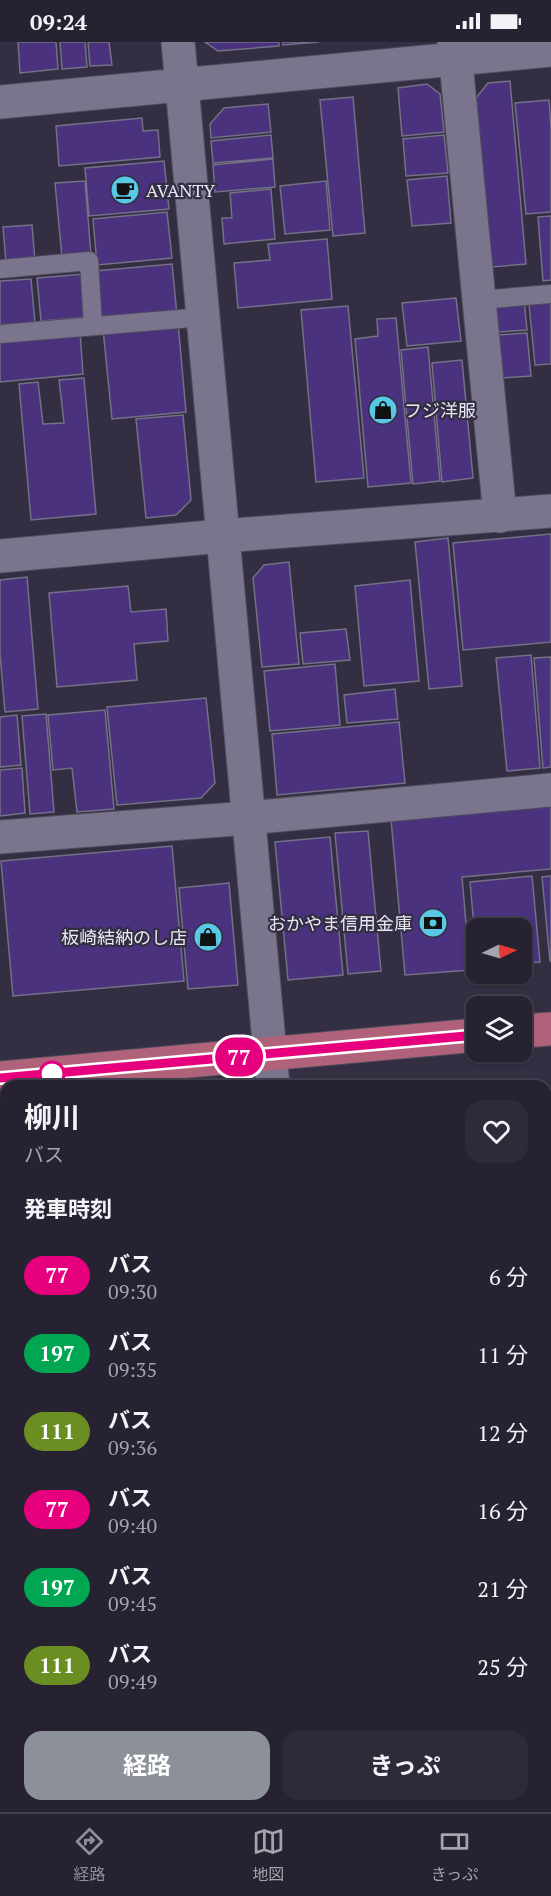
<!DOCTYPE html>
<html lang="ja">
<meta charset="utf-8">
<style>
:root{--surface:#262232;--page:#2e2a3a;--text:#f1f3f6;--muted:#a4a4ac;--line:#423f4d;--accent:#8c9099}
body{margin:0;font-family:"PT Serif","Noto Sans JP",serif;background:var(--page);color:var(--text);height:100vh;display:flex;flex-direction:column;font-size:22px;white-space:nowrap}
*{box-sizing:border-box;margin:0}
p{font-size:20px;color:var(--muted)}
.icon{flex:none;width:33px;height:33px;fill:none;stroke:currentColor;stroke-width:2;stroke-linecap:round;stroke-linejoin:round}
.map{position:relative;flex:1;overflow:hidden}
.sheet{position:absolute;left:0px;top:1038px;width:552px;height:732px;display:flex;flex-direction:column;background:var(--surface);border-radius:18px 18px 0 0;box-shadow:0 2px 4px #0004,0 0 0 2px var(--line)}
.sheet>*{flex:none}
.badge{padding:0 12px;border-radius:20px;font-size:21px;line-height:39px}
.needle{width:39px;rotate:85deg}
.tools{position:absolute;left:466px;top:876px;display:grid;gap:12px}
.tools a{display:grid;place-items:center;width:66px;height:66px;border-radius:12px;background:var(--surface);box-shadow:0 2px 4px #0004,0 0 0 2px var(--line);font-size:30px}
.map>.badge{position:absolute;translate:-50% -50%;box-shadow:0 0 0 3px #fff}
h2{padding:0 24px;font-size:22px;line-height:54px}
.round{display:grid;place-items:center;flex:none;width:63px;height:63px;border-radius:18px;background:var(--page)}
.overview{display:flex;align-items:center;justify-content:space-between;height:102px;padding:0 24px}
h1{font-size:28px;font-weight:700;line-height:45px}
.primary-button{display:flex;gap:12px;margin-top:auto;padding:12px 24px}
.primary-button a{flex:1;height:69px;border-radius:18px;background:var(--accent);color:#fff;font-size:24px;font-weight:700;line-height:69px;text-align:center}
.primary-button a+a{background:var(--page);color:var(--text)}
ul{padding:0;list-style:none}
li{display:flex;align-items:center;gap:18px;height:78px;padding:0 24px}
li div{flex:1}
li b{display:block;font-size:22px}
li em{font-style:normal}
li .badge{min-width:66px;font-weight:700;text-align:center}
.status{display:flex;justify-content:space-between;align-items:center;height:42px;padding:0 30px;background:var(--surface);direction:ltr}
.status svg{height:16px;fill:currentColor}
.menu{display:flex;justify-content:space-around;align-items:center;height:84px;border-top:2px solid var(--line);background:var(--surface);font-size:16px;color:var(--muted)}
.menu a{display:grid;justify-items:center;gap:3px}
.menu .active{color:var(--accent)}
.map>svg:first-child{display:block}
.built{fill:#3f3953}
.building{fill:#4a327f;stroke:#747086;stroke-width:1.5}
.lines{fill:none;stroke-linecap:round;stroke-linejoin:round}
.service-casing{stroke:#514c5d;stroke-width:20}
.minor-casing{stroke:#514c5d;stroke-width:35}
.trunk-casing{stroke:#514c5d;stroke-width:35}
.service{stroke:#7a758c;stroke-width:18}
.minor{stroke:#7a758c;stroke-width:33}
.trunk{stroke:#b0627a;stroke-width:33}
.line-casing{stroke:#fff;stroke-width:14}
.line{stroke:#e6007e;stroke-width:9}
.stop-dot{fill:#fff;stroke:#e6007e;stroke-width:3}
.labels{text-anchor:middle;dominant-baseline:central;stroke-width:4.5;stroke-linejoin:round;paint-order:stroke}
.poi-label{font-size:18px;fill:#e9e7f4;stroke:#332e42;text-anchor:start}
</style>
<div class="status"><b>09:24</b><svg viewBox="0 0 49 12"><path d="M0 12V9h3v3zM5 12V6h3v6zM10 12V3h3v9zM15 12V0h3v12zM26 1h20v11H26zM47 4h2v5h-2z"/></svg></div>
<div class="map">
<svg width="551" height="1770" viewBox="0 0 551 1770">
<rect width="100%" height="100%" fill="#332e42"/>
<path class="built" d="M546 1669H551V1770H367L366 1764H546Z"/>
<path class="building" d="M18 0H56L58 27 20 31Z
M60 0H85L87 25 62 27Z
M88 0H109L112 23 90 24Z
M205 0H279V4L218 9Z
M283 0H319L283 3Z
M510 39 526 222 492 225 476 56 488 41Z
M427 42 440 52 444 90 402 94 398 46Z
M353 55 365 191 333 194 320 58Z
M549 58 551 85V170L526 172 515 61Z
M268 62 271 90 211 96 210 82 224 66Z
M142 76 143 89 158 88 160 115 59 124 56 84Z
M271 93 273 116 213 121 211 99Z
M444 93 448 131 406 134 403 97Z
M273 117 275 145 215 150 213 123Z
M164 119 169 167 89 174 85 126Z
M447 134 451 181 412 184 407 138Z
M85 139 91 213 62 215 55 141Z
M326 139 330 188 285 192 280 144Z
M271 147 275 197 224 202 222 176H232L230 151Z
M167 170 172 216 97 223 93 177Z
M551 174V238L543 239 538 175Z
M32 183 35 219 6 221 3 185Z
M327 197 332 257 238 266 234 221 270 218 268 202Z
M172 222 177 273 100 280 95 229Z
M85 232 89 275 41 279 37 236Z
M31 237 35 281 0 284V239Z
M456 256 461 299 407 304 402 261Z
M524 257 527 288 498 290 495 260Z
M551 260V322L535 323 529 262Z
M348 264 364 436 316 440 301 268Z
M396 276 411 441 368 445 355 297 378 294 377 277Z
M178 280 186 370 112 377 103 287Z
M80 290 83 332 0 340V297Z
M527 291 531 334 502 336 498 293Z
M428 305 440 439 413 442 401 308Z
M462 318 473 436 442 440 432 321Z
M84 336 96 472 31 478 19 342 38 340 43 382 64 381 59 338Z
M183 373 191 458 176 473 146 476 136 377Z
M551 492V600L463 608 453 501Z
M448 496 462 644 429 647 415 500Z
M289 520 299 622 262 625 253 536 264 523Z
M27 535 38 667 5 670 0 612V538Z
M410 538 419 639 364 644 355 544Z
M128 544 131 570 166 567 168 599 134 602 137 638 57 645 49 551Z
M346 587 350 618 303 622 300 591Z
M531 613 540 726 507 729 496 616Z
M551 615V725L543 726 534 616Z
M335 622 340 683 270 689 264 629Z
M395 647 398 677 347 681 344 653Z
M206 656 215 741 201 756 117 763 107 665Z
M105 668 114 767 77 770 72 726 53 728 48 673Z
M46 672 54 770 30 772 22 674Z
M17 673 21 723 0 725V675Z
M399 680 405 741 277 753 272 692Z
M22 726 25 771 0 774V728Z
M551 763V827L462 835 470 928 405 933 391 777Z
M368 789 381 929 348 932 335 791Z
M330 795 343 933 288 938 275 800Z
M172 804 184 939 13 954 1 819Z
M532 834 540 920 522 921V886H477V917L470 840Z
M551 834V919H550L542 835Z
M229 841 238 943 188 947 179 846Z
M0 1189H6V1352H0Z
M546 1217H551V1383L546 1384Z
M0 1360H6V1455H0Z
M546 1395H551V1445L546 1446Z
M6 1569V1626L1 1570Z
M6 1654V1708L0 1709V1655Z
M6 1722V1764H100V1770H0V1723Z
M124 1764H180L181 1770H125Z
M189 1764H285V1769L189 1770Z"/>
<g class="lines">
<g class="service-casing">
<path id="service" d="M0 227 89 219 93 283
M479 258 551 252
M0 292 203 275"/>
</g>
<g class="minor-casing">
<path id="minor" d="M178 0 273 1044
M454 0 500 474
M0 60 551 8
M0 514 222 494 551 469
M0 795 248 776 551 748
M546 1487H551
M0 1535 6 1534
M337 1764V1770"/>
</g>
<g class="trunk-casing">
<path id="trunk" d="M522 989 551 987
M0 1036 477 993
M546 1081H551
M0 1129 6 1128"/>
</g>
<use href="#service" class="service"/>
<use href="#minor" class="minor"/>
<use href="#trunk" class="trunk"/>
</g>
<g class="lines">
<g class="line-casing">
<path id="line" d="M0 1036 477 993"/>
</g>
<use href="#line" class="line"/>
</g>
<defs>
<g id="cafe-disc" transform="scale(1.5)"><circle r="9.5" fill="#59c8e5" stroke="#332e42"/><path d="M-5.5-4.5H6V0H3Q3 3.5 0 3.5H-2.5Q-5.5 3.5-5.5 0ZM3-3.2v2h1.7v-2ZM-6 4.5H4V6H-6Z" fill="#111"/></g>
<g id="shop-disc" transform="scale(1.5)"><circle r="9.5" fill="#59c8e5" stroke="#332e42"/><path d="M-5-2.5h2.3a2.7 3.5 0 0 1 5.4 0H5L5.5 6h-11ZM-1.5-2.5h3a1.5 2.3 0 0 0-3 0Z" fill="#111"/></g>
<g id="bank-disc" transform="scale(1.5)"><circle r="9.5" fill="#59c8e5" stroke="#332e42"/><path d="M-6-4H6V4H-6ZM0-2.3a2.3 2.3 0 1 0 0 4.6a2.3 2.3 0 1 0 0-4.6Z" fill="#111"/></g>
</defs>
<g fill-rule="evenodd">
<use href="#cafe-disc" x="125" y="148"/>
<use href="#shop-disc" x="383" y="368"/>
<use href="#bank-disc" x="433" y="881"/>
<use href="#shop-disc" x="208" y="895"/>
</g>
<circle class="stop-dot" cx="52" cy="1032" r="12"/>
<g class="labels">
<g class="poi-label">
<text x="146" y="148">AVANTY</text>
<text x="404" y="368">フジ洋服</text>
<text x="412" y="881" text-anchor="end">おかやま信用金庫</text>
<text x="187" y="895" text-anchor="end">板崎結納のし店</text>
</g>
</g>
</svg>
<div class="tools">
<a><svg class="needle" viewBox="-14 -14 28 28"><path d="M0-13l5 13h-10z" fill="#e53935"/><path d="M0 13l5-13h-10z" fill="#a4a4ac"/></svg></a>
<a><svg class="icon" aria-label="layers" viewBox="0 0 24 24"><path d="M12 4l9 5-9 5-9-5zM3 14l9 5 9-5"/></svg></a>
</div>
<b class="badge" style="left:239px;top:1015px;background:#e6007e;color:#fff">77</b>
<section class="sheet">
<div class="overview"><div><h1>柳川</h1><p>バス</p></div><a class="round"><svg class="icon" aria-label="heart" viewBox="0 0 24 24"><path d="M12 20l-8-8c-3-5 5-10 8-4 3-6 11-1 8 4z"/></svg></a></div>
<h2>発車時刻</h2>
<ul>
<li><span class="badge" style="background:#e6007e;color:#fff">77</span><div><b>バス</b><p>09:30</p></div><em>6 分</em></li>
<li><span class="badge" style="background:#00a651;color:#fff">197</span><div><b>バス</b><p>09:35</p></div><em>11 分</em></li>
<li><span class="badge" style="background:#6b8e23;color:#fff">111</span><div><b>バス</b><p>09:36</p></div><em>12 分</em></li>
<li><span class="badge" style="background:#e6007e;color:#fff">77</span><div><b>バス</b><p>09:40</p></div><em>16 分</em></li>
<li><span class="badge" style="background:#00a651;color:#fff">197</span><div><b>バス</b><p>09:45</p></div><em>21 分</em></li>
<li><span class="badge" style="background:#6b8e23;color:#fff">111</span><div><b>バス</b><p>09:49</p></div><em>25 分</em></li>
</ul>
<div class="primary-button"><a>経路</a><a>きっぷ</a></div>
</section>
</div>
<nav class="menu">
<a class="active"><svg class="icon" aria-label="directions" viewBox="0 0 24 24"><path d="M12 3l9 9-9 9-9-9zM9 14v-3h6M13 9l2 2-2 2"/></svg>経路</a>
<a><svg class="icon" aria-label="map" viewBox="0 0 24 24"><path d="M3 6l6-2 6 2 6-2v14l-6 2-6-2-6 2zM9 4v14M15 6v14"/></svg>地図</a>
<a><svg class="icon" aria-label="tickets" viewBox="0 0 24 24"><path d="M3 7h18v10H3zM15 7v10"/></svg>きっぷ</a>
</nav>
